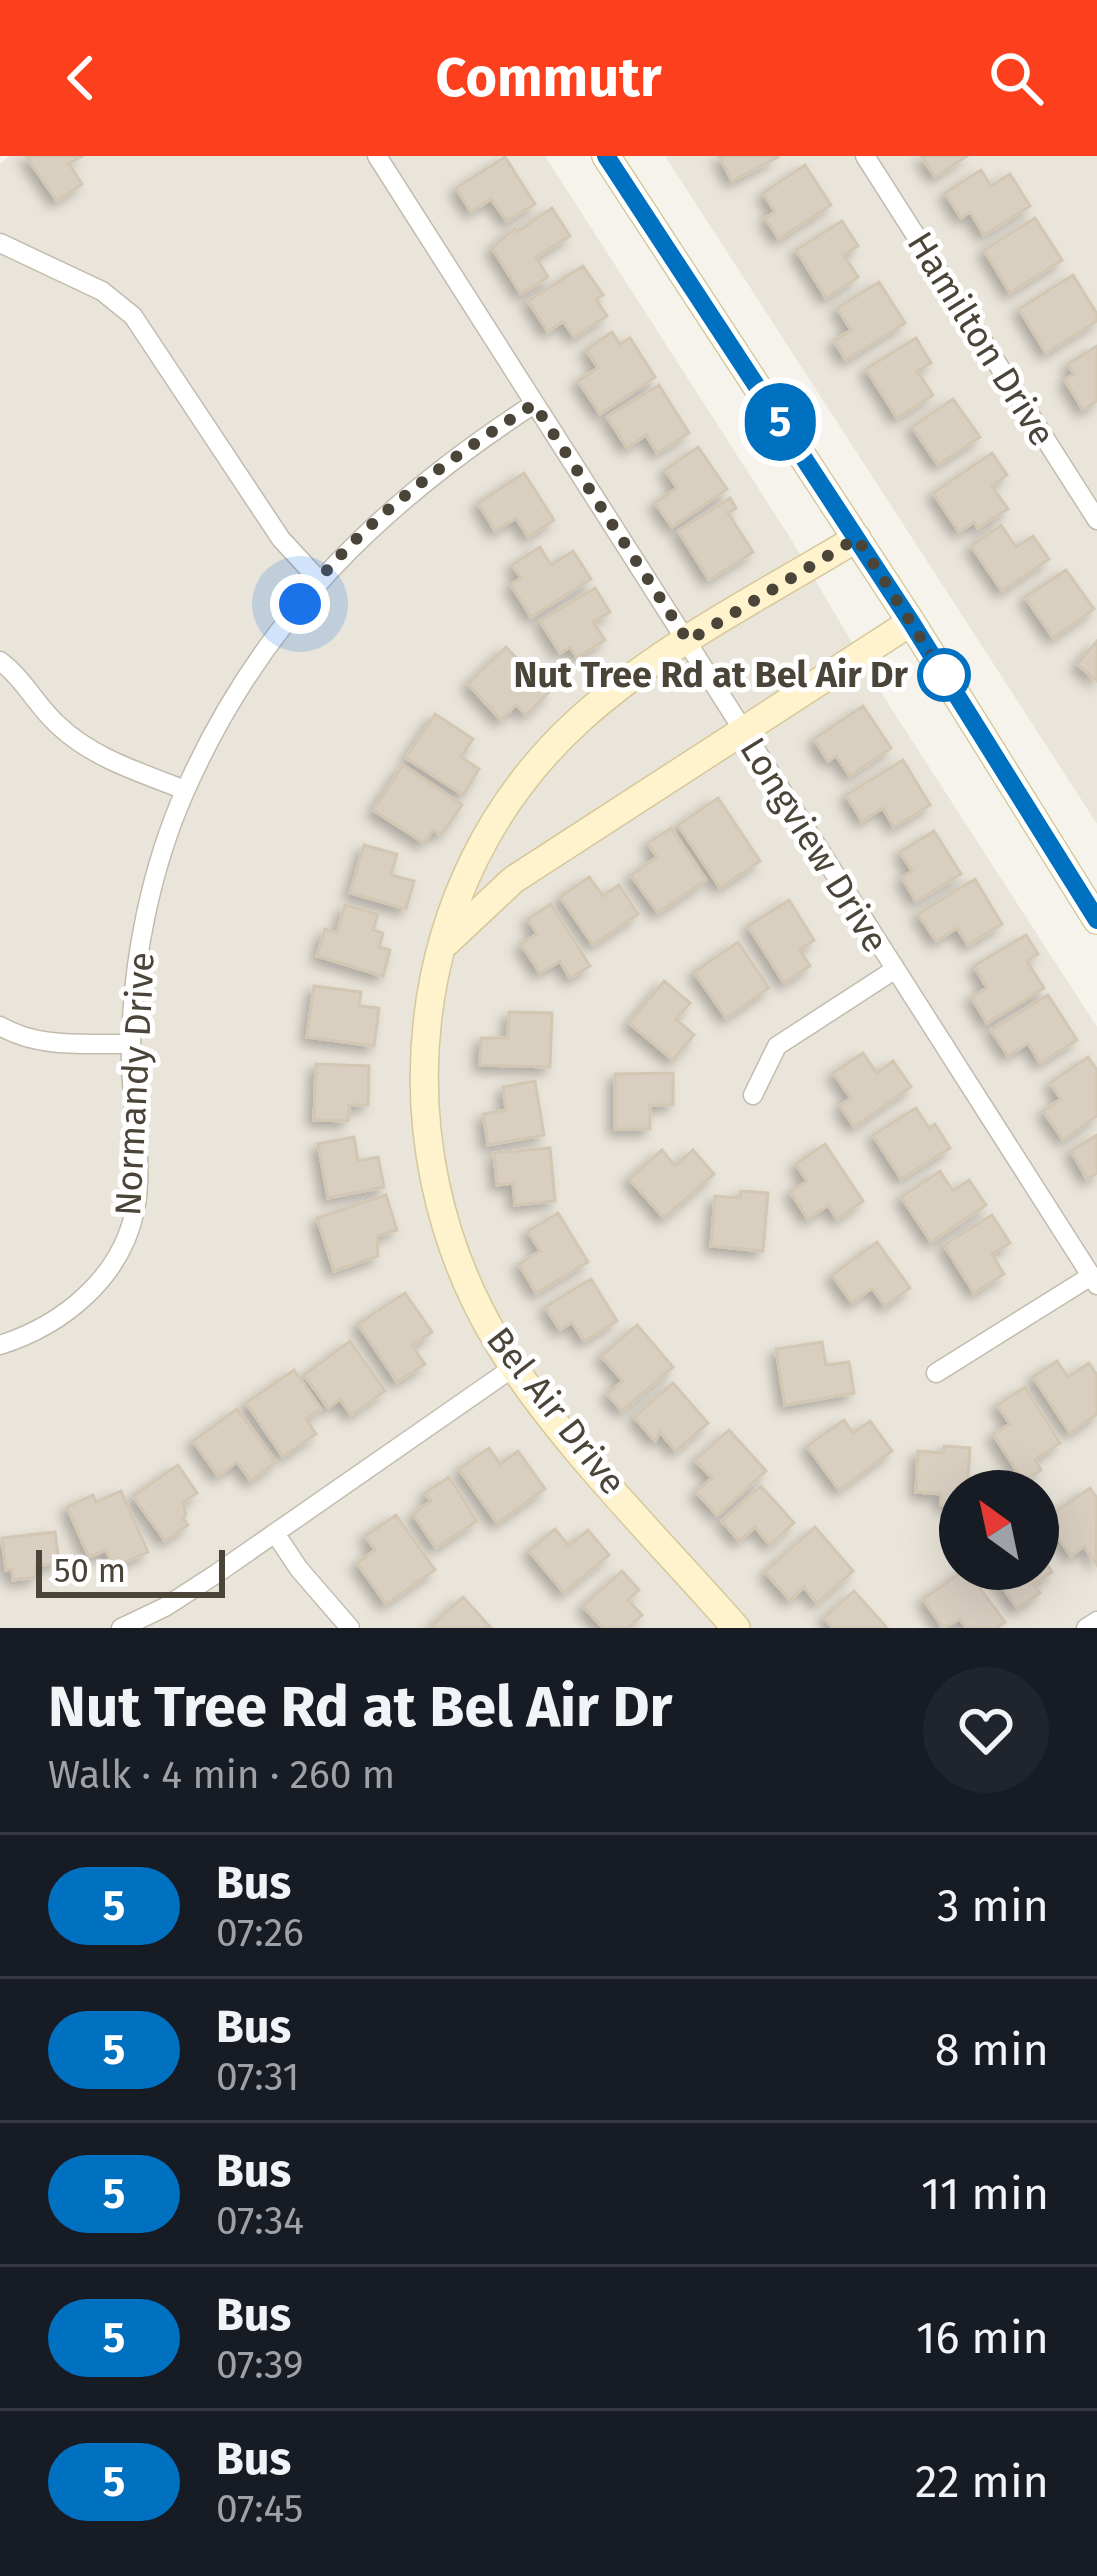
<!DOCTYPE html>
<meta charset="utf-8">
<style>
:root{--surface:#171b24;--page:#20242c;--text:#f1f3f6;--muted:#9ea1a6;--line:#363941;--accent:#fc3f1d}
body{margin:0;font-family:"Fira Sans",sans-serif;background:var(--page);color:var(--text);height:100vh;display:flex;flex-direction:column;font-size:45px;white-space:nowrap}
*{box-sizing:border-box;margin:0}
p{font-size:39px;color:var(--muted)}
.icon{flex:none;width:66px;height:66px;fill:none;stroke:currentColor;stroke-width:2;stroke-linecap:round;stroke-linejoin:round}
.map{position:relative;height:1472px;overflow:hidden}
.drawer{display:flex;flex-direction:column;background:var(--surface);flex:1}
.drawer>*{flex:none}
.badge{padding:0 24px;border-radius:39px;font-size:42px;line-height:78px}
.needle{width:78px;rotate:327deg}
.tools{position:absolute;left:939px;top:1314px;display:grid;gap:24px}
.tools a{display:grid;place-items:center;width:120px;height:120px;border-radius:50%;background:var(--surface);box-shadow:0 12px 48px #0002;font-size:60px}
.scale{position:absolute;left:36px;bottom:30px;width:189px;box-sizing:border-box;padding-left:12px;border:6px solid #4b4439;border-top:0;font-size:33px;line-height:42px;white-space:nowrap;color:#4b4439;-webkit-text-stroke:9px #fff;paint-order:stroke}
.you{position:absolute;width:60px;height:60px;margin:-30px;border:9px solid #fff;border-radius:50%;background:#1a73e8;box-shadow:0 0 0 18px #1a73e833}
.map>.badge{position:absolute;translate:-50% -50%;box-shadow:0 0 0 6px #fff}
.round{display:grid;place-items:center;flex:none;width:126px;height:126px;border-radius:63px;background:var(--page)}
.headline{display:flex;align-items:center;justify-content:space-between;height:204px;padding:0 48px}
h1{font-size:57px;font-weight:700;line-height:90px}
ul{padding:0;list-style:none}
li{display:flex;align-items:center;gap:36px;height:144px;padding:0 48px;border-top:3px solid var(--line)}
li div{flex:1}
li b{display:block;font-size:45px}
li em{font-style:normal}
li .badge{min-width:132px;font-weight:700;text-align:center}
header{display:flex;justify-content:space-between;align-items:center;height:156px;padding:0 48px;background:var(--accent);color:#fff;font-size:54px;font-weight:700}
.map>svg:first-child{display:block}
.residential{fill:#eae5da;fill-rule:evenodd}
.building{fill:#d8cfc1;stroke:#d3c7b4;stroke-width:3;filter:url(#shadow)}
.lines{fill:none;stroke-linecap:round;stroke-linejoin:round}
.street-casing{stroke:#c2bbae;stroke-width:21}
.secondary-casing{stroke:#d6c79b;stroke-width:30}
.street{stroke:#fff;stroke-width:18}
.secondary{stroke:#fff3cd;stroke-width:27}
.line-casing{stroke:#fff;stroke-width:27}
.line{stroke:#0070c0;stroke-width:18}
.walk{stroke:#4b4439;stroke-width:12;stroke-dasharray:0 21.6}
.stop-dot{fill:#fff;stroke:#0070c0;stroke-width:6}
.labels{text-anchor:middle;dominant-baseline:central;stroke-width:10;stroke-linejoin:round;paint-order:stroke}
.street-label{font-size:36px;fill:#4b4439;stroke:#fff}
.stop-label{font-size:36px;font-weight:bold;fill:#4b4439;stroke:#fff;text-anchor:end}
</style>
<header><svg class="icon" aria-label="back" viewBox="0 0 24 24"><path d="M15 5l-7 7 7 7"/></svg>Commutr<svg class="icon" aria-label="search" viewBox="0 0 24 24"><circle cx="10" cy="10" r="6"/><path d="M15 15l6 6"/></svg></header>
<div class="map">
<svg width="1097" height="1472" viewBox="0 0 1097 1472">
<defs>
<filter id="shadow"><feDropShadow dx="-6" dy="6" stdDeviation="6" flood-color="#0004"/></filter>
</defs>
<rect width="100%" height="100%" fill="#f6f3ec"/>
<path class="residential" d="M9 0H545L789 380 889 549 1097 871V1472H0V8ZM960 1335H1038V1413H960Z
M665 0H1097V668Z"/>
<path class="building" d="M26 0H82L69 8 82 28 57 45Z
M719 0H777L778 1 732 25Z
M921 0H967L935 21Z
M505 1 535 48 507 65 491 43 471 56 456 32Z
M805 9 831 49 779 83 765 62 775 56 763 37Z
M981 14 991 30 1010 18 1030 50 984 79 970 56 961 62 945 37Z
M552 52 570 80 536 101 548 121 521 138 492 92 515 72 517 76Z
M1035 62 1062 104 1010 137 984 94Z
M842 65 858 90 844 99 858 121 826 142 796 94Z
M583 110 603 139 596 143 607 160 574 181 563 165 548 176 528 145Z
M1073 119 1097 158V165L1046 197 1019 153Z
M879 126 905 167 846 204 834 185 851 174 837 152Z
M612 176 620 188 630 182 655 221 600 258 578 225 598 212 586 194Z
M916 182 931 207 917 215 933 239 897 262 866 213Z
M1097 190V245L1083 254 1065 224 1074 218 1068 208Z
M659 229 689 277 657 297 646 279 627 292 607 261Z
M953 243 980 281 938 309 912 271Z
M698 291 727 333 672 371 655 347 677 332 665 314Z
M992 297 1007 319 992 330 1008 353 978 372 974 366 959 376 933 337Z
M524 317 554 364 528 381 516 362 495 375 478 347Z
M730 342 736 352 728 357 753 396 709 424 678 375Z
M1001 369 1016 391 1033 380 1049 403 1002 435 971 390Z
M540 391 551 409 573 395 591 423 531 461 511 429 521 422 512 409Z
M1066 414 1094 453 1053 482 1025 441Z
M595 432 610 456 593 466 605 484 577 501 570 491 560 497 540 465Z
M1097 485V525L1077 508Z
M506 491 549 536 526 559 516 549 501 564 468 528Z
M863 550 891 592 850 620 836 600 828 605 814 583Z
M435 558 473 583 461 601 479 613 463 639 406 602Z
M903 604 930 649 894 671 883 652 862 665 846 639Z
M403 609 462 649 441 679 433 674 424 687 373 654Z
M718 642 760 705 720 732 678 669Z
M671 672 706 724 658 757 631 719 657 701 648 687Z
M934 675 961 718 916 745 902 722 912 715 900 696Z
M364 689 397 698 391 719 414 725 406 753 350 737Z
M589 721 603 740 619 729 638 758 593 789 560 741Z
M975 723 1002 768 968 789 957 772 936 785 918 758Z
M789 744 814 784 800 794 810 810 784 827 748 770Z
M551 748 590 810 570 822 560 805 540 817 521 788 537 778 528 763Z
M345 749 378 758 373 774 383 777 379 791 390 794 383 820 317 800 325 773 337 777Z
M1026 779 1038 798 1027 805 1044 832 987 867 971 841 987 832 974 810Z
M738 786 769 832 726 862 694 816Z
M664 825 690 847 676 863 694 879 673 904 629 867Z
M314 830 361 836 359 850 379 852 374 890 307 881Z
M1048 839 1077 884 1040 907 1028 887 1008 900 991 874Z
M509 856 552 857 550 911 480 909 481 882H508Z
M863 897 877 917 893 905 911 931 854 971 840 950 851 942 833 917Z
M1088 901 1097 914V960L1063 984 1043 955 1061 943 1050 927Z
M316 908 369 910 368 949H349L348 965 314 964Z
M673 917V949H650V973H615V918Z
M535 925 544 979 488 989 483 958 506 954 503 931Z
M916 952 929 972 935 968 950 992 901 1023 873 979Z
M1097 979V1017L1087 1023 1071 995Z
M354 981 358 1005 378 1001 384 1031 328 1042 318 988Z
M825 988 863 1045 837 1063 828 1049 808 1063 790 1036 807 1025 796 1008Z
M550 992 555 1045 515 1049 513 1027 497 1029 494 997Z
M662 994 675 1010 693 994 714 1018 664 1062 629 1023Z
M940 1015 953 1035 969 1024 986 1049 931 1086 901 1041Z
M741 1035 768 1037 763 1095 711 1090 715 1040 740 1042Z
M386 1039 397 1074 377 1080 378 1100 334 1115 317 1062Z
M558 1057 588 1106 536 1137 519 1108 540 1095 528 1075Z
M992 1059 1010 1087 992 1098 1004 1118 974 1137 944 1089Z
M877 1086 910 1132 885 1150 872 1132 852 1147 832 1119Z
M591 1123 617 1165 584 1185 572 1166 560 1174 545 1151Z
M405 1137 432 1176 412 1190 425 1208 397 1226 358 1168Z
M637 1169 673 1211 622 1255 607 1238 623 1225 601 1200Z
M350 1185 385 1235 351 1259 340 1243 328 1252 304 1219Z
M822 1186 826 1209 849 1206 854 1237 785 1249 776 1193Z
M1057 1205 1068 1221 1089 1207 1097 1219V1258L1070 1277 1033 1221Z
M294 1214 321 1253 306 1263 316 1278 283 1301 246 1247Z
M673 1227 708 1267 676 1295 660 1276 655 1285 634 1261Z
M1025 1231 1060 1287 1035 1303 1041 1314 1023 1325 993 1278 1010 1268 997 1249Z
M237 1253 276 1306 251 1325 237 1306 218 1320 193 1285Z
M844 1264 853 1277 870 1265 892 1295 839 1334 807 1290Z
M729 1274 766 1315 717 1359 696 1336 712 1322 695 1304Z
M944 1290 970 1292 967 1335H960V1350L941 1349V1338L916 1336 918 1295 944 1297Z
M489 1292 500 1308 518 1295 545 1333 497 1367 459 1313Z
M178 1309 197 1337 183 1347 186 1359 183 1362 188 1369 165 1385 133 1340Z
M449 1321 477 1365 436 1392 413 1358 431 1345 425 1337Z
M761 1330 794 1367 770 1389 755 1371 739 1385 722 1365Z
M1090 1332 1097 1342 1096 1408 1084 1390 1071 1400 1045 1363Z
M121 1335 148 1396 114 1411 106 1394 89 1401 67 1351 93 1339 96 1346Z
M396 1359 435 1414 386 1448 357 1407 375 1394 365 1380Z
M815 1371 853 1415 817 1447 804 1431 790 1444 765 1416Z
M555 1373 569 1390 588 1374 609 1399 564 1437 529 1395Z
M55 1376 59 1407 36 1410 37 1421 13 1424 12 1413 6 1414 2 1382Z
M1038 1395 1052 1416 1033 1428 1040 1437 1017 1452 990 1413H1038Z
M966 1413 1005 1466 996 1472H966L960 1463 943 1472 923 1443Z
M622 1415 639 1434 628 1444 642 1459 628 1472H603L583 1450Z
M854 1435 887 1472H833L824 1462Z
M463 1441 491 1472H429Z"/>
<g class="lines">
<g class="street-casing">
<path id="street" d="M377 0 1097 1129
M865 0 1097 364
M0 87 102 135 133 160 281 383 318 423
M0 505C24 523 36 549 58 569 92 602 142 617 185 634
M0 870C40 893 85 887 130 888
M753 939 777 890 894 814
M0 1189C63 1169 121 1122 135 1054 145 1002 129 943 131 890 132 805 151 711 186 633 262 462 380 348 534 248
M936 1217 1091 1120
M275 1377 299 1413 350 1472
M121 1472 165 1451 216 1418 514 1211
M1086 1472 1097 1465"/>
</g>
<g class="secondary-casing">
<path id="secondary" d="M606 0 911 466 1097 764
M447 786 513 724 911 466
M736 1472C659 1384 557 1284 497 1185 379 988 404 726 576 567 657 492 762 440 857 382"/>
</g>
<use href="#street" class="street"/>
<use href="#secondary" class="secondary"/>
</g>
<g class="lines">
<g class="line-casing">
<path id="line" d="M606 0 911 466 1097 764"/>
</g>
<use href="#line" class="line"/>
<path class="walk" d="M300 448C360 365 449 303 534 248L688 485 857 382 950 528 944 519"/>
</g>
<circle class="stop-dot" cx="944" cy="519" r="24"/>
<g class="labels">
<g class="street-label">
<text transform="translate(981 183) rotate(58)">Hamilton Drive</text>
<text transform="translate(814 689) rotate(58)">Longview Drive</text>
<text transform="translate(135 928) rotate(-87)">Normandy Drive</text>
<text transform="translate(556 1255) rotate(52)">Bel Air Drive</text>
</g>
<g class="stop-label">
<text x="908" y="519">Nut Tree Rd at Bel Air Dr</text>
</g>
</g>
</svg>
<div class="tools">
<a><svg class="needle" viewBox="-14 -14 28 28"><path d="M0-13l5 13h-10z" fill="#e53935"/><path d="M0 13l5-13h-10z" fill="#9ea1a6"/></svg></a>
</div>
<div class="scale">50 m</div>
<div class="you" style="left:300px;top:448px"></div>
<b class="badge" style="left:780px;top:266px;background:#0070c0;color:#fff">5</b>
</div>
<section class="drawer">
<div class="headline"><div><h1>Nut Tree Rd at Bel Air Dr</h1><p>Walk · 4 min · 260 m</p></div><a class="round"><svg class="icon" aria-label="heart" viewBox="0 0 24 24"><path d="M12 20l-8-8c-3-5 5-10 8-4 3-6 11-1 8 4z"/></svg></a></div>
<ul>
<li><span class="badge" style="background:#0070c0;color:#fff">5</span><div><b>Bus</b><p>07:26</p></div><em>3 min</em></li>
<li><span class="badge" style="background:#0070c0;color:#fff">5</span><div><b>Bus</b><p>07:31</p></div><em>8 min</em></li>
<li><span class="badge" style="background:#0070c0;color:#fff">5</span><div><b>Bus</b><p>07:34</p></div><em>11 min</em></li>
<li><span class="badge" style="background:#0070c0;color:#fff">5</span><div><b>Bus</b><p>07:39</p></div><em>16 min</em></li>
<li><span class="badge" style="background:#0070c0;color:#fff">5</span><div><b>Bus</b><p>07:45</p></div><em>22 min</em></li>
</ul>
</section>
